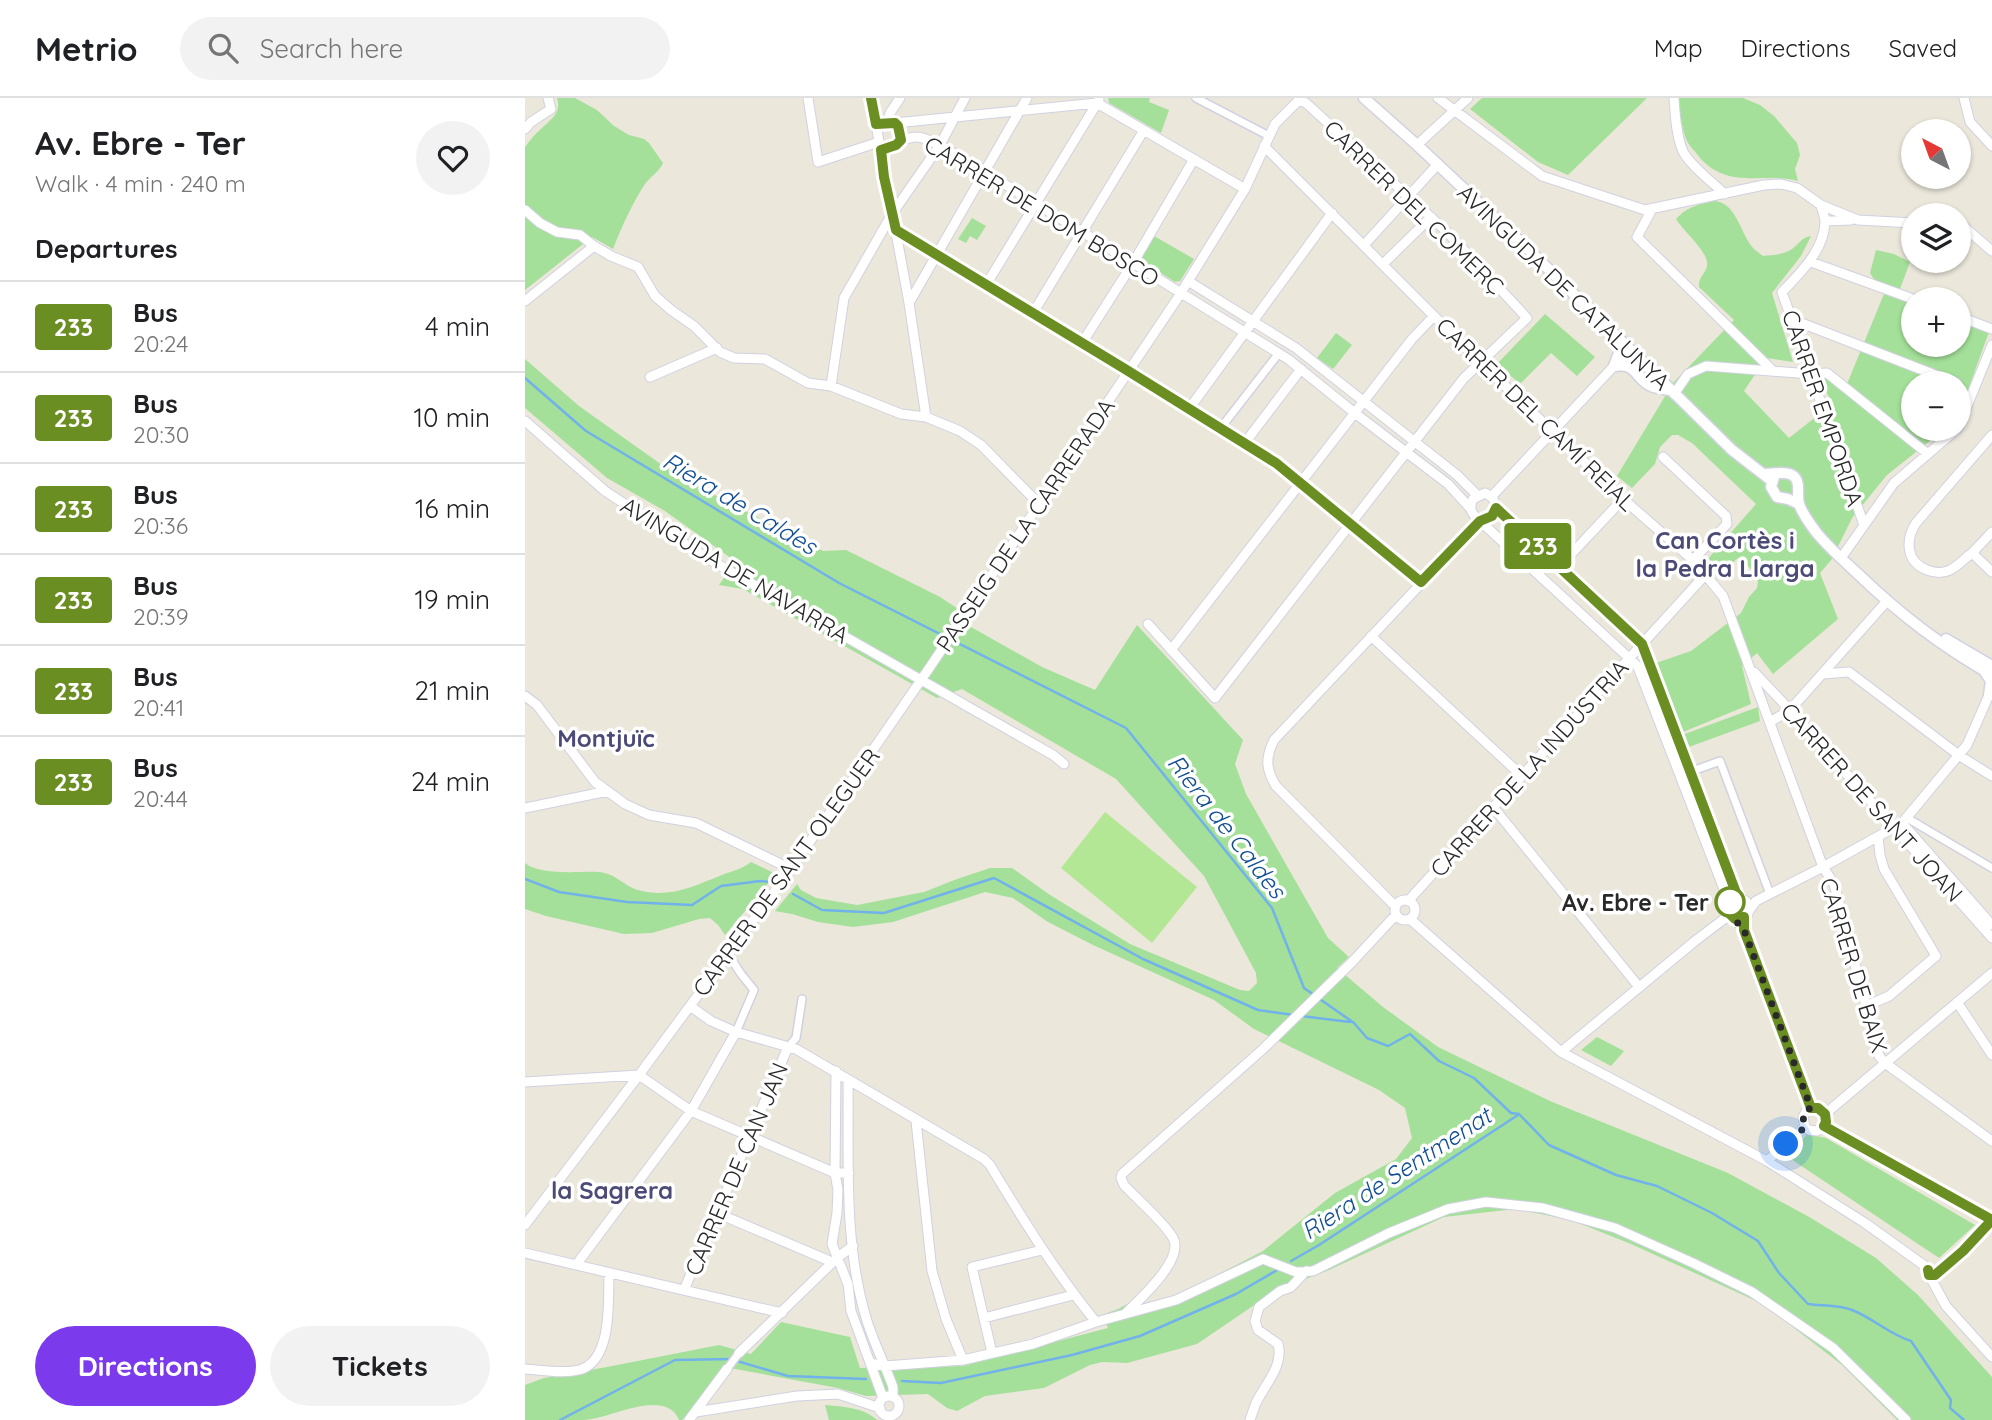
<!DOCTYPE html>
<meta charset="utf-8">
<style>
:root{--surface:#fff;--page:#f2f2f2;--text:#202124;--muted:#757577;--line:#e0e0e0;--accent:#7c3aed}
body{margin:0;font-family:Quicksand,sans-serif;background:var(--page);color:var(--text);height:100vh;display:flex;flex-direction:column;font-size:26px;white-space:nowrap}
*{box-sizing:border-box;margin:0}
p{font-size:23px;color:var(--muted)}
.icon{flex:none;width:38px;height:38px;fill:none;stroke:currentColor;stroke-width:2;stroke-linecap:round;stroke-linejoin:round}
.map{position:relative;flex:1;overflow:hidden}
.sheet{display:flex;flex-direction:column;background:var(--surface);width:525px}
.sheet>*{flex:none}
.badge{padding:0 14px;border-radius:5px;font-size:24px;line-height:46px}
.needle{width:46px;rotate:319deg}
.buttons{position:absolute;left:1376px;top:21px;display:grid;gap:14px}
.buttons a{display:grid;place-items:center;width:70px;height:70px;border-radius:50%;background:var(--surface);box-shadow:0 2px 5px #0004;font-size:35px}
.you{position:absolute;width:35px;height:35px;margin:-18px;border:5px solid #fff;border-radius:50%;background:#1a73e8;box-shadow:0 0 0 10px #1a73e833}
.map>.badge{position:absolute;translate:-50% -50%;box-shadow:0 0 0 4px #fff}
h2{padding:0 35px;font-size:26px;line-height:63px}
.round{display:grid;place-items:center;flex:none;width:74px;height:74px;border-radius:37px;background:var(--page)}
.summary{display:flex;align-items:center;justify-content:space-between;height:119px;padding:0 35px}
h1{font-size:33px;font-weight:800;line-height:52px}
.button{display:flex;gap:14px;margin-top:auto;padding:14px 35px}
.button a{flex:1;height:80px;border-radius:42px;background:var(--accent);color:#fff;font-size:28px;font-weight:800;line-height:80px;text-align:center}
.button a+a{background:var(--page);color:var(--text)}
ul{padding:0;list-style:none}
li{display:flex;align-items:center;gap:21px;height:91px;padding:0 35px;border-top:2px solid var(--line)}
li div{flex:1}
li b{display:block;font-size:26px}
li em{font-style:normal}
li .badge{min-width:77px;font-weight:700;text-align:center}
header{display:flex;align-items:center;gap:42px;box-sizing:border-box;height:98px;padding:0 35px;background:var(--surface);border-bottom:2px solid var(--line)}
header strong{font-size:33px}
nav{display:flex;gap:38px;margin-inline-start:auto;font-size:24px}
.search{width:490px;height:63px;background:var(--page);display:flex;align-items:center;gap:18px;box-sizing:border-box;padding:0 24px;border-radius:38px;color:var(--muted);font-size:26px}
main{display:flex;flex:1;min-height:0}
.map>svg:first-child{display:block}
.green{fill:#a4e099}
.pitch{fill:#b4e795}
.lines{fill:none;stroke-linecap:round;stroke-linejoin:round}
.stream{stroke:#71b2ea;stroke-width:2.5}
.pedestrian-casing{stroke:#d1d1e1;stroke-width:10}
.minor-casing{stroke:#d1d1e1;stroke-width:11}
.tertiary-casing{stroke:#d1d1e1;stroke-width:13}
.pedestrian{stroke:#fff;stroke-width:7}
.minor{stroke:#fff;stroke-width:9}
.tertiary{stroke:#fff;stroke-width:10}
.line-casing{stroke:#fff;stroke-width:16}
.line{stroke:#6b8e23;stroke-width:10}
.walk{stroke:#292929;stroke-width:7;stroke-dasharray:0 12.6}
.stop-dot{fill:#fff;stroke:#6b8e23;stroke-width:3.5}
.labels{text-anchor:middle;dominant-baseline:central;stroke-width:7;stroke-linejoin:round;paint-order:stroke}
.street-label{font-size:23px;fill:#292929;stroke:#fff}
.stop-label{font-size:23px;font-weight:bold;fill:#292929;stroke:#fff;text-anchor:end}
.water-label{font-size:24px;font-style:italic;fill:#124e94;stroke:#fff}
.neighbourhood-label{font-size:24px;font-weight:bold;fill:#4c4b78;stroke:#fff}
</style>
<header>
<strong>Metrio</strong>
<div class="search"><svg class="icon" aria-label="search" viewBox="0 0 24 24"><circle cx="10" cy="10" r="6"/><path d="M15 15l6 6"/></svg>Search here</div>
<nav><a>Map</a><a>Directions</a><a>Saved</a></nav>
</header>
<main>
<section class="sheet">
<div class="summary"><div><h1>Av. Ebre - Ter</h1><p>Walk · 4 min · 240 m</p></div><a class="round"><svg class="icon" aria-label="heart" viewBox="0 0 24 24"><path d="M12 20l-8-8c-3-5 5-10 8-4 3-6 11-1 8 4z"/></svg></a></div>
<h2>Departures</h2>
<ul>
<li><span class="badge" style="background:#6b8e23;color:#fff">233</span><div><b>Bus</b><p>20:24</p></div><em>4 min</em></li>
<li><span class="badge" style="background:#6b8e23;color:#fff">233</span><div><b>Bus</b><p>20:30</p></div><em>10 min</em></li>
<li><span class="badge" style="background:#6b8e23;color:#fff">233</span><div><b>Bus</b><p>20:36</p></div><em>16 min</em></li>
<li><span class="badge" style="background:#6b8e23;color:#fff">233</span><div><b>Bus</b><p>20:39</p></div><em>19 min</em></li>
<li><span class="badge" style="background:#6b8e23;color:#fff">233</span><div><b>Bus</b><p>20:41</p></div><em>21 min</em></li>
<li><span class="badge" style="background:#6b8e23;color:#fff">233</span><div><b>Bus</b><p>20:44</p></div><em>24 min</em></li>
</ul>
<div class="button"><a>Directions</a><a>Tickets</a></div>
</section>
<div class="map">
<svg width="1467" height="1322" viewBox="0 0 1467 1322">
<rect width="100%" height="100%" fill="#ebe7db"/>
<path class="green" d="M32 0H50L72 12 89 28 104 37 119 41 124 45 138 65C134 74 126 78 120 86 107 106 97 128 88 151L67 139 0 192V49C5 42 10 36 17 30 26 21 37 15 32 0Z
M583 0H625L624 4 644 12 636 35 584 5Z
M957 0H1122L1043 77 1013 64 945 11Z
M1151 0H1218L1235 7 1249 18 1272 45 1275 57 1270 71 1273 83C1238 74 1204 92 1175 60 1171 54 1165 49 1162 43 1156 29 1156 14 1151 0Z
M1189 103C1210 104 1215 132 1225 146 1228 151 1233 154 1238 158 1249 157 1257 157 1267 151 1274 146 1277 139 1286 138L1276 158 1247 195 1268 264 1241 260 1219 293 1264 340 1307 306 1292 273 1322 286 1359 196 1345 175 1351 152 1369 156 1385 164 1372 199 1388 205V247H1433V223L1464 234 1433 319V285H1388V331H1420L1362 377 1327 420 1307 461 1295 475 1313 521 1248 576 1232 555 1217 568 1226 606 1158 634 1131 565 1166 553 1216 515 1224 499 1232 490 1233 484C1228 475 1223 464 1213 460L1195 476 1182 462 1231 406 1167 345 1153 337H1147L1135 349 1130 366 1107 390 1092 378 1148 285 1209 222 1174 189C1173 179 1180 177 1182 168 1185 155 1158 133 1151 121 1163 108 1173 107 1189 103Z
M447 120 461 128 452 142 445 138 441 145 433 141Z
M629 138 669 161 655 183 650 184 617 163 616 159Z
M1020 216 1070 259 1052 278 1026 255 995 286 972 266Z
M811 235 827 247 808 271 792 260Z
M0 261 54 308 137 367 159 381 298 453 321 452 415 499 435 512 430 520 517 569 570 592 612 527 718 642 710 666 721 696 803 840 824 859 812 870 858 909 913 949 1025 1003 1203 1075 1286 1120 1351 1160 1393 1197 1467 1279V1322H1372L1317 1267 1238 1206 1106 1146 1046 1122 990 1111 919 1119 804 1172 750 1193 672 1246 602 1265 577 1264 565 1267 519 1290 460 1298 432 1313 422 1310 403 1296 341 1298 313 1290 199 1269 157 1322H154C140 1289 85 1321 60 1322 40 1322 20 1322 0 1322V1287L19 1280 82 1269 194 1247 226 1256 256 1224 325 1239 335 1270 438 1268 583 1230 577 1217 593 1211 610 1202 620 1207 648 1200 738 1153 810 1095 871 1061 887 1040 880 1010 854 992 729 931 689 902 568 847 523 824 488 800 460 794 368 824 328 829 293 824 267 816 250 813 272 786 276 792 291 800 332 807 399 794 432 781 465 770H487L525 797 605 846 715 892 724 893 732 885 731 875 679 778 591 681 437 591 412 600 218 491 194 487 210 463 140 413 82 380 0 310Z
M1233 609 1235 623 1161 650 1157 637Z
M226 764 251 776 200 837 193 827 185 820 174 821 127 835 99 836 21 818 0 811V765C16 778 53 773 74 774 90 775 99 788 113 792 144 801 169 788 197 777 207 773 217 771 226 764Z
M1072 939 1099 953 1086 968 1056 952Z
M1282 1036 1301 1040 1450 1127 1414 1160 1263 1059Z
M300 1307C319 1309 338 1309 352 1322H304Z"/>
<path class="pitch" d="M580 714 672 789 627 845 536 770Z"/>
<g class="lines">
<path class="stream" d="M0 280 61 333 314 485 601 630 747 810 779 890 829 925 842 940 863 948 885 936 914 963 949 980 986 1015 994 1016 1024 1047 1091 1077 1132 1088 1187 1115 1233 1143 1254 1175 1283 1206C1297 1208 1314 1207 1327 1212 1348 1220 1365 1237 1386 1243L1426 1302 1425 1310 1439 1322
M0 781 34 794 102 804 167 807 196 788 235 783 247 784
M268 796 297 812 359 815 469 780 618 861 733 912 769 917
M776 918 825 924
M766 1163 794 1147 993 1017
M212 1263 263 1278 341 1281
M377 1283 416 1285 547 1257 615 1238 711 1196 754 1171
M35 1322 150 1262 206 1261"/>
<g class="pedestrian-casing">
<path id="pedestrian" d="M671 0 744 38
M695 331 754 255
M1165 674 1195 663 1245 796
M1382 720 1467 770
M203 856 216 876 229 892 211 934
M263 949 271 940 277 901
M202 1271 214 1255"/>
</g>
<g class="minor-casing">
<path id="minor" d="M283 0 293 64 354 44
M346 0 384 205 401 319
M913 0 1017 78 1120 112 1239 87 1256 86 1272 90 1296 107 1333 122 1388 125
M1149 0C1150 16 1151 35 1157 51 1161 64 1189 86 1200 96
M1439 0 1445 24 1467 48
M362 25 365 15 375 0
M370 25 572 5 720 91
M351 26 370 25 375 32 376 42
M0 31 6 24 26 11 23 0
M892 47 943 0
M739 48 955 264 1098 401 1168 462 1198 498 1298 769 1309 786 1354 958 1360 965 1467 1043
M356 52C368 48 379 39 391 39 405 38 446 66 460 74L763 261 831 316 923 386 945 410
M1296 107C1297 112 1300 119 1300 124 1299 153 1275 175 1257 194L1339 427
M1127 111 1112 139 1248 273
M0 112 15 125 32 134 55 137 69 148 86 158 113 169 130 198 146 212 169 228 195 254 209 260 240 261 283 285 306 288 376 316 401 319 435 333 456 347 514 406
M1300 123 1326 122
M1433 128H1438L1467 153
M371 132 600 271 751 365 896 484
M839 147 913 66
M1286 164 1388 201
M858 166 906 119
M663 183 771 250 932 377 952 397
M461 187 574 2
M0 203 69 148
M384 205 502 0
M508 215 619 32
M1433 218 1467 231
M1266 221 1431 285
M557 245 608 165 669 61
M125 279 192 250
M306 288 319 200 367 116 415 47 440 0
M1149 296 1163 276 1181 268 1286 276 1302 275 1403 356
M664 311 807 115
M0 323 80 393 180 459 528 657 539 666
M1433 330 1467 247
M719 346 776 271
M1138 359 1201 418 1202 426 1168 462
M967 398 1104 252
M970 409 1117 546 1213 800
M1467 434 1447 455 1467 474
M1447 455C1440 460 1433 468 1425 472 1417 476 1410 475 1402 472 1381 464 1380 442 1391 425L1467 337
M1316 460 1369 385 1432 331
M1035 468 1098 401
M623 526 690 600 939 280 1002 220 922 134 781 5 773 2
M846 538 997 678
M646 552 887 241 909 218
M1229 574 1265 612 1467 840
M1298 576 1324 574 1435 658 1467 678
M0 598 12 607 70 684 100 706 124 717 171 725 266 771
M1245 624 1265 612 1362 503
M968 709 1114 889
M0 710 83 693
M1377 725 1467 827
M1202 811a11 11 0 1 1 22 0a11 11 0 1 1-22 0Z
M870 812a10 10 0 1 1 20 0a10 10 0 1 1-20 0Z
M883 803 1181 476
M870 808 751 688C741 672 740 660 749 642L955 423C971 420 977 402 960 395L948 401C943 411 947 416 955 423L1104 560 1113 569 1204 804
M1223 814 1231 803 1298 769 1377 725 1442 647 1464 597
M885 821 1036 954 1242 1063 1340 1125 1404 1171
M1210 821 1219 832 1286 1010
M1432 904 1467 957
M165 908 186 923 211 934 271 951 459 1061 465 1067C498 1122 531 1175 571 1224
M1341 908 1364 898 1411 858 1359 771 1355 757 1353 739
M1036 954 1170 843 1199 821 1207 819
M311 973 310 1075 313 1092 312 1115 307 1146 323 1186 326 1213 358 1300
M114 977 166 1013 310 1075H324
M323 982C324 1061 318 1146 342 1223 349 1245 360 1267 368 1289V1298
M0 984 114 977
M1300 1016 1467 875
M391 1023 407 1173 421 1221 438 1262
M1299 1028 1467 1122
M1280 1029 1284 1032 1292 1033C1305 1026 1302 1010 1286 1010
M1280 1029 1278 1019 1282 1012 1286 1010
M1242 1063 1280 1029
M192 1115 307 1164
M0 1127 114 977 266 771 405 569 652 201 720 91 750 26 776 0
M0 1155 257 1215
M51 1167 166 1013 211 934
M1412 1175 1438 1152 1467 1122
M1404 1177 1421 1208 1467 1259
M159 1192 263 949
M601 1215C615 1201 660 1161 648 1140 641 1126 611 1100 599 1087L596 1080 597 1076 738 951 828 863 867 821 872 818
M459 1220 548 1197
M214 1255 313 1159 328 1148
M467 1255 447 1169 517 1152
M345 1265 360 1268 438 1262 508 1246 571 1224 651 1202 738 1161 771 1174 788 1173 864 1135 923 1111 961 1104 1018 1110 1090 1130 1168 1165 1227 1194 1308 1250 1381 1322
M0 1271C17 1272 38 1276 54 1272 88 1263 83 1202 84 1175
M354 1308a10 10 0 1 1 20 0a10 10 0 1 1-20 0Z
M171 1314 272 1298 313 1296 355 1310
M164 1322 202 1271
M725 1322C727 1316 729 1310 731 1305 740 1286 759 1268 753 1246L733 1232 730 1223 734 1209 755 1193 766 1189 781 1173"/>
</g>
<g class="tertiary-casing">
<path id="tertiary" d="M839 0 892 47 1002 150 1207 352 1247 383
M1091 240 1095 252 1089 268C1112 264 1110 281 1126 288 1131 290 1138 291 1143 292
M1240 376C1248 376 1260 373 1267 377 1277 383 1271 396 1274 406 1277 415 1285 426 1291 434 1303 449 1319 463 1333 476 1377 518 1415 547 1467 577
M1249 379 1246 389 1252 399 1263 401 1274 406
M1421 541 1467 568
M1460 574 1466 583 1464 597"/>
</g>
<use href="#pedestrian" class="pedestrian"/>
<use href="#minor" class="minor"/>
<use href="#tertiary" class="tertiary"/>
</g>
<g class="lines">
<g class="line-casing">
<path id="line" d="M346 0 351 26 370 25 373 28 376 42 371 47 356 52 359 79 371 132 600 271 751 365 896 484 955 423 967 418 971 410 1117 546 1213 800 1204 804 1203 814 1210 821 1219 819V832L1286 1010H1293L1300 1016 1301 1024 1299 1028 1467 1122 1438 1153 1410 1177H1404L1403 1172"/>
</g>
<use href="#line" class="line"/>
<path class="walk" d="M1205 804 1203 807V814L1219 832 1286 1010 1282 1012 1278 1019 1280 1029 1261 1046"/>
</g>
<circle class="stop-dot" cx="1205" cy="804" r="14"/>
<g class="labels">
<g class="street-label">
<text transform="translate(889 109) rotate(44)">CARRER DEL COMERÇ</text>
<text transform="translate(517 113) rotate(31)">CARRER DE DOM BOSCO</text>
<text transform="translate(1039 189) rotate(44)">AVINGUDA DE CATALUNYA</text>
<text transform="translate(1298 310) rotate(71)">CARRER EMPORDA</text>
<text transform="translate(1011 316) rotate(44)">CARRER DEL CAMÍ REIAL</text>
<text transform="translate(500 427) rotate(-56)">PASSEIG DE LA CARRERADA</text>
<text transform="translate(210 472) rotate(31)">AVINGUDA DE NAVARRA</text>
<text transform="translate(1004 670) rotate(-48)">CARRER DE LA INDÚSTRIA</text>
<text transform="translate(1347 704) rotate(48)">CARRER DE SANT JOAN</text>
<text transform="translate(261 774) rotate(-54)">CARRER DE SANT OLEGUER</text>
<text transform="translate(1329 867) rotate(73)">CARRER DE BAIX</text>
<text transform="translate(211 1071) rotate(-67)">CARRER DE CAN JAN</text>
</g>
<g class="stop-label">
<text x="1184" y="804">Av. Ebre - Ter</text>
</g>
<g class="water-label">
<text transform="translate(215 405) rotate(31)">Riera de Caldes</text>
<text transform="translate(702 728) rotate(52)">Riera de Caldes</text>
<text transform="translate(871 1075) rotate(-33)">Riera de Sentmenat</text>
</g>
<g class="neighbourhood-label">
<text x="1200" y="442">Can Cortès i<tspan x="1200" dy="28">la Pedra Llarga</tspan></text>
<text x="81" y="640">Montjuïc</text>
<text x="87" y="1092">la Sagrera</text>
</g>
</g>
</svg>
<div class="buttons">
<a><svg class="needle" viewBox="-14 -14 28 28"><path d="M0-13l5 13h-10z" fill="#e53935"/><path d="M0 13l5-13h-10z" fill="#757577"/></svg></a>
<a><svg class="icon" aria-label="layers" viewBox="0 0 24 24"><path d="M12 4l9 5-9 5-9-5zM3 14l9 5 9-5"/></svg></a>
<a>+</a>
<a>−</a>
</div>
<div class="you" style="left:1261px;top:1046px"></div>
<b class="badge" style="left:1013px;top:448px;background:#6b8e23;color:#fff">233</b>
</div>
</main>
